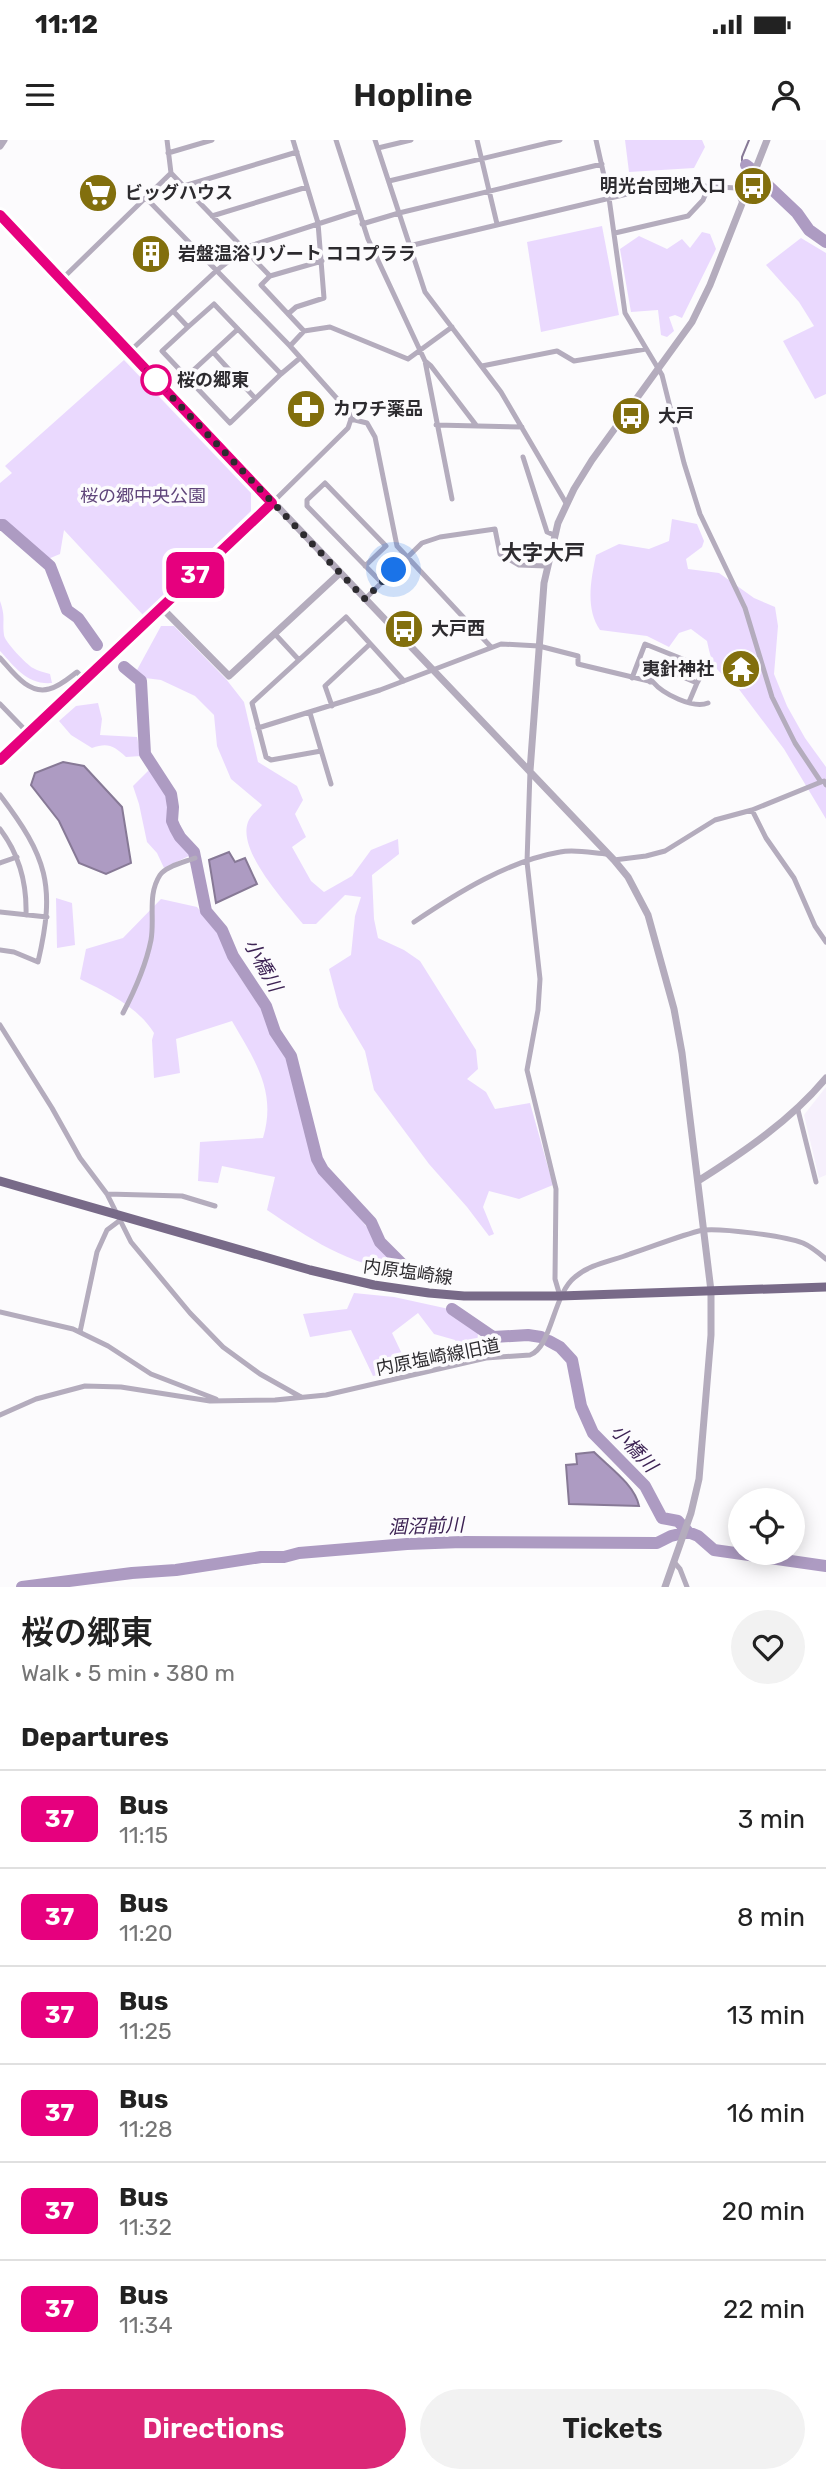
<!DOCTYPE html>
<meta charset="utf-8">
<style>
:root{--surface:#fff;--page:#f2f2f2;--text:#222;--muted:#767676;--line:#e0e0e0;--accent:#db2777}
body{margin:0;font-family:Rubik,"Noto Sans JP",sans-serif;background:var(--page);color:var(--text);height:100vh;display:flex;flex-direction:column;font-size:26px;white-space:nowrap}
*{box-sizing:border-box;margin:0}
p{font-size:23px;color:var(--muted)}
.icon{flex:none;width:38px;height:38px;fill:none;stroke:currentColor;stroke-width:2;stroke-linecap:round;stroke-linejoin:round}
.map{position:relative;height:1447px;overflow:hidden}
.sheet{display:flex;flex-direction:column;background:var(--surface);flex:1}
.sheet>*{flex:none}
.badge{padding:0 14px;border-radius:10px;font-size:24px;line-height:46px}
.tools{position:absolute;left:728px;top:1348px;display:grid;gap:14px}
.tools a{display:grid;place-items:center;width:77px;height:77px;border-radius:50%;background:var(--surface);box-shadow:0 4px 18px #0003;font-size:35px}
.you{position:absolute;width:35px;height:35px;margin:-18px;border:5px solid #fff;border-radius:50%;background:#1a73e8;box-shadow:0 0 0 10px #1a73e833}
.map>.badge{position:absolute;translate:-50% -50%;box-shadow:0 0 0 4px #fff}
h2{padding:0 21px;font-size:26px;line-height:63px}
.round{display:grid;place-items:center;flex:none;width:74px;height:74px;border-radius:37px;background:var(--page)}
.overview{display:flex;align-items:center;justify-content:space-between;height:119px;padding:0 21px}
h1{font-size:33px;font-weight:600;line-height:52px}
.cta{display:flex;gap:14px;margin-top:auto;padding:14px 21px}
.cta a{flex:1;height:80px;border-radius:42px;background:var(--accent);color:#fff;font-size:28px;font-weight:600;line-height:80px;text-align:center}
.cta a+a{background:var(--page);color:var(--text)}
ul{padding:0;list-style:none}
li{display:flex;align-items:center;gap:21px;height:98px;padding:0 21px;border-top:2px solid var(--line)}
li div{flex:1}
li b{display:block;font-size:26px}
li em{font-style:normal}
li .badge{min-width:77px;font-weight:700;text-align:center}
.status{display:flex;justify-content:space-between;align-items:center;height:49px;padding:0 35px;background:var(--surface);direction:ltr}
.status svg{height:19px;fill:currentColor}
header{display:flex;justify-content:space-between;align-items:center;height:91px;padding:0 21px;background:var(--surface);font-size:32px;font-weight:600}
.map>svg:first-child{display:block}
.built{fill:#f6f0fc}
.green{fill:#ead9fe}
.water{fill:#ad9bc2;stroke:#877996;stroke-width:2}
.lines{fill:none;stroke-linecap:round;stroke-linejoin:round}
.stream{stroke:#877996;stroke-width:2}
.river{stroke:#ad9bc2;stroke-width:12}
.minor{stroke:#b4acbd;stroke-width:5}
.tertiary{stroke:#b4acbd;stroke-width:7}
.primary{stroke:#786a88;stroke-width:9}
.line-casing{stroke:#fff;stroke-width:16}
.line{stroke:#e6007e;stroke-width:10}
.walk{stroke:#2d2b2f;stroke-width:7;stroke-dasharray:0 12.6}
.stop-dot{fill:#fff;stroke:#e6007e;stroke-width:3.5}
.labels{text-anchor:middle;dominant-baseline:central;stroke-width:7;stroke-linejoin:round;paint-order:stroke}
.poi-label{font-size:18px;font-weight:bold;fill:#2d2b2f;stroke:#fcfbfd;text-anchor:start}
.stop-label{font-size:18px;font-weight:bold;fill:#2d2b2f;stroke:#fcfbfd;text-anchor:start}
.park-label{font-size:18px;fill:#60467b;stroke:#fcfbfd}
.street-label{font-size:18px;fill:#2d2b2f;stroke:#fcfbfd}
.water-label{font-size:19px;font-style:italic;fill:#3d2354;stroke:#fcfbfd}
.quarter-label{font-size:21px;font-weight:bold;fill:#2d2b2f;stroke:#fcfbfd}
</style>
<div class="status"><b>11:12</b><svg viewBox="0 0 49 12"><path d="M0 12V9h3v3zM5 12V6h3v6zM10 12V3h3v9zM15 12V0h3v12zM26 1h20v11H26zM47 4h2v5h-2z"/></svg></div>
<header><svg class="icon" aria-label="menu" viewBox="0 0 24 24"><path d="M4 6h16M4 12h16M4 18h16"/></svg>Hopline<svg class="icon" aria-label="person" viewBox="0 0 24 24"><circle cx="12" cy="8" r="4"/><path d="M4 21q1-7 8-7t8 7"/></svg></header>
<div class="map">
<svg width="826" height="1447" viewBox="0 0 826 1447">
<rect width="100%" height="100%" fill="#fcfbfd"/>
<path class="built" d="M826 947V1035L819 1038 804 975Z"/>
<path class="green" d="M625 0H702L705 7 694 28 629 32Z
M602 86 619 175 541 192 527 102Z
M702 92 710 94 716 109 682 178 675 175 669 177 674 191 667 197 661 195 658 170 631 172 620 109 639 96 667 109 682 99 690 108Z
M801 98 826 113V254L815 259 783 201 814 186 799 162 766 125Z
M124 220 251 353V371L143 475 64 390 60 414 48 419 7 384H0V343L12 333 5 326Z
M672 379 697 384 704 401 702 407 686 419 688 429 719 433 754 458 775 467 778 486 774 534 787 566 805 598 826 627V679L784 609 732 540C714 532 711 520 707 501L691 489 679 493 669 507 647 496 600 490C585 468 591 440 596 415L619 404 649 409 669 401Z
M0 461C6 478 2 480 4 495 4 501 27 525 33 528 38 531 44 532 50 534L52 543C27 545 15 527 0 511Z
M161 486H174L226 539 244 562 258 622 297 646 303 660 295 674 306 697 292 707 311 741 324 752 352 736 371 710 398 699 399 714 372 735 374 779 378 798 404 810 420 821 476 910 478 929 467 939 486 952 495 969 530 963 553 1045 519 1059 489 1051 483 1067 494 1094 489 1096 467 1067 429 1024 374 950 365 911 339 867 329 829 351 815 355 776 361 757 345 755 316 784H303C286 763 237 711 248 682 250 676 258 670 262 665L231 639 217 606 214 575 195 556 161 540 145 538 137 530Z
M98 563 102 579 100 595 137 597 141 616 126 617C114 606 108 602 92 608L71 595 59 581 76 566Z
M149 630 163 646 170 664 171 688 191 715 164 728 157 713 147 702 139 664 133 646Z
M56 758 72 763 75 805 57 808Z
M161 759 197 767 219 795 237 833 262 870 290 923 308 1005 320 1035 355 1072 400 1130C351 1127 307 1097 267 1070L275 1037 222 1026 218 1043 198 1041 200 1002 263 998C277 951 255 921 232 881L176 899 180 933 154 938 152 900 154 893C137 866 108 853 80 839L86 809 123 798Z
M354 1153 394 1157 449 1169 458 1180 478 1190 477 1216 464 1218 455 1200 434 1194 418 1173 392 1193 403 1216 399 1231 373 1236 351 1190 310 1197 303 1174 347 1169Z"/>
<path class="water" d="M63 622 84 626 122 667 131 723 106 734 79 723 59 681 31 645 35 633Z
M229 712 235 722 245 718 257 744 216 763 209 720Z
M594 1312C609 1327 635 1345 639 1366L569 1364 566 1325 577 1324 576 1314Z"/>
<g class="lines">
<path class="stream" d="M742 21V17L749 0"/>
<path class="river" d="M746 25 750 28
M758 36 797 73 809 90 826 102
M0 385H3L50 426 67 470 78 478 97 505
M124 527 141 541 145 614 171 654 173 667 172 681 175 688 180 697 194 712 206 771 222 790 233 816 266 866 275 892 291 916 317 1019 323 1030 371 1082 380 1102 409 1131
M452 1169 493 1197 528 1195 541 1197
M549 1201 560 1207 572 1220 581 1266 593 1293 645 1346 662 1378 678 1381 688 1392
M22 1447 132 1433 176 1430 261 1417H284L299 1413 407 1404 462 1402 657 1403 671 1396 688 1392 698 1396 714 1410 826 1426"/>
<path class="minor" d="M336 0 368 99 425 221 452 359
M375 0 425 152 501 252 566 363
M477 0 497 84
M596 0 609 58 625 173 662 235 684 323 700 374 745 468 772 557 795 603 821 642
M378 8 411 0
M168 13 212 0
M171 33 270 136 261 145 304 191
M389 41 560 0
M184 46 297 12
M146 58 290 206 304 191 330 187 408 219 452 187
M212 76 307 47
M362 84 399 73 602 24
M615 93 688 76 703 60 709 46
M409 106 669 44 736 48 742 63
M270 136 322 121
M61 140 171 33 167 0
M173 171 188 187 214 164 281 234 300 218
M288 174 296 167 324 158 318 83 293 0
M188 187 162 211 230 283 281 234
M129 212 216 131 247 107 358 71
M213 212 255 258
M425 221 431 226 476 285
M482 226 557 211 574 221 646 209
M186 237 238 189
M351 279 367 283 375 297 397 406 491 507
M436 285 522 287
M523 317 547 392 554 395
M272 363 348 288 351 279 349 272 290 206
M365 426 386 406 325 343 307 360V366L381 442
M365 459 422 403 440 397 495 389 500 414 519 425 546 426
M275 494 299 520
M0 518C12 531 28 555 49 549 59 547 69 538 77 532L85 540
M632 538 645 504 705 528 697 543
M650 542 657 526 697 543 689 562
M0 564 29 594
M332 566 325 546 370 504
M310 573 331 644
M258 588 380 550 501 504 539 506 578 516V524L653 542C663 554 693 569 708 563
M321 611 271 620 266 617 252 563 346 477 404 541
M530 631 527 722 540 839 538 870 527 930 556 1049 555 1139 560 1156
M0 655C47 717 56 745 38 822L14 812 0 810
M752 670 766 698 794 738 815 786 826 802
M0 689C19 714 27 743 26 775
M614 720 646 716 665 711 715 680 752 670 821 642 824 641 826 645
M0 723 17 717
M0 772 47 777
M414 782C457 753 508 721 560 712 574 709 593 713 608 714
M123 873C135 850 146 825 151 800 155 778 147 755 160 735 166 726 185 722 195 718
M0 885 52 968 80 1018 107 1054 131 1102 190 1173 223 1207 260 1234 301 1257
M798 970 816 1042
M107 1054 182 1056 215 1066
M0 1172 73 1189 108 1206 151 1234 216 1259
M80 1192 97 1112 107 1090 119 1081
M0 1275 36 1259 85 1246 121 1247 210 1261 275 1260 326 1255 486 1218 530 1215C552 1207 553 1154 575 1137 590 1124 612 1121 630 1114 655 1106 678 1096 703 1090 723 1088 784 1096 803 1103 812 1107 819 1113 826 1119
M674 1422 680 1429 687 1447"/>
<path class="tertiary" d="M0 6 4 0
M0 75 614 720 628 737 648 775 674 869 682 913 711 1151V1195L699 1339 691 1373 665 1447
M161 467 229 536 340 433
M0 620 272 363
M530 631 544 443 558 383 574 349 592 320 692 182 710 145 767 0
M698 1041C744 1012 791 980 826 938"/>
<path class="primary" d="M0 1041 310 1130 374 1145 429 1153 464 1156H560L826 1147"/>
</g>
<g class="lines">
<g class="line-casing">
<path id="line" d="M0 75 272 363 0 620"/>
</g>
<use href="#line" class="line"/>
<path class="walk" d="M156 240 147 231 365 459 394 430"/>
</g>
<defs>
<g id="bus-disc" transform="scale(2.0125)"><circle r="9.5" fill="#826f0d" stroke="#fcfbfd"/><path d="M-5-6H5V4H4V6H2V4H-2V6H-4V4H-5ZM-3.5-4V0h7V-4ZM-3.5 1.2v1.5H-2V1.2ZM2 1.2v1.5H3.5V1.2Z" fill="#fff"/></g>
<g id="supermarket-disc" transform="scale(2.0125)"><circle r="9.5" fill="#826f0d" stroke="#fcfbfd"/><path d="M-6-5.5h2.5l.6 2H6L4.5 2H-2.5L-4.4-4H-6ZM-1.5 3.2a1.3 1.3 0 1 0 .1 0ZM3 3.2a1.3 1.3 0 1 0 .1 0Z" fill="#fff"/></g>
<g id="building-disc" transform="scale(2.0125)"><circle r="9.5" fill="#826f0d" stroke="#fcfbfd"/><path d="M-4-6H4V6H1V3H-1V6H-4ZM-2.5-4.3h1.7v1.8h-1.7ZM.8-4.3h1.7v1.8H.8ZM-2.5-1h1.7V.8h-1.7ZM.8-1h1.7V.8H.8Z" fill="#fff"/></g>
<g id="pharmacy-disc" transform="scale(2.0125)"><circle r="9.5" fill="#826f0d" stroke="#fcfbfd"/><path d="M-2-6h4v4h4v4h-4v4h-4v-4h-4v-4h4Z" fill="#fff"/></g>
<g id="temple-disc" transform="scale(2.0125)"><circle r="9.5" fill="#826f0d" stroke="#fcfbfd"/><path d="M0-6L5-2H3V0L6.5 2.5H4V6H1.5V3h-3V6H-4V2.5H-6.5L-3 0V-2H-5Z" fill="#fff"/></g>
</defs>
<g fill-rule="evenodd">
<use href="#bus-disc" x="753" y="46"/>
<use href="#supermarket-disc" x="98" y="53"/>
<use href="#building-disc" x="151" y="114"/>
<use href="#pharmacy-disc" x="306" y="269"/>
<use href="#bus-disc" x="631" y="276"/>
<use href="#bus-disc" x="404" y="489"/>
<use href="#temple-disc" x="741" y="529"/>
</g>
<circle class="stop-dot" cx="156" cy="240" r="14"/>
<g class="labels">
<g class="poi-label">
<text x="726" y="46" text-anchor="end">明光台団地入口</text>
<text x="125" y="53">ビッグハウス</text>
<text x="178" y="114">岩盤温浴リゾート ココプララ</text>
<text x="333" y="269">カワチ薬品</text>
<text x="658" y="276">大戸</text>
<text x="431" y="489">大戸西</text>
<text x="714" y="529" text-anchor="end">夷針神社</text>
</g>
<g class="stop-label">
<text x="177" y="240">桜の郷東</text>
</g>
<g class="park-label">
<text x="143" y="356">桜の郷中央公園</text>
</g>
<g class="street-label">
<text transform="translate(408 1132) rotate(8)">内原塩崎線</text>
<text transform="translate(438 1217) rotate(-11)">内原塩崎線旧道</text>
</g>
<g class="water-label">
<text transform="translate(263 825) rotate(61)">小橋川</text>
<text transform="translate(634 1308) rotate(47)">小橋川</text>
<text transform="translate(426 1386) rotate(-2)">涸沼前川</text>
</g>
<g class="quarter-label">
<text x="543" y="412">大字大戸</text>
</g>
</g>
</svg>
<div class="tools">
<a><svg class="icon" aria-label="locate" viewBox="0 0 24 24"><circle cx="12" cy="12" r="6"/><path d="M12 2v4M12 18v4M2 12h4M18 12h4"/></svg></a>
</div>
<div class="you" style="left:394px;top:430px"></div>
<b class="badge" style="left:195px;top:435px;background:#e6007e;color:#fff">37</b>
</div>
<section class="sheet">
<div class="overview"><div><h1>桜の郷東</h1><p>Walk · 5 min · 380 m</p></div><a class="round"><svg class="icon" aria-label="heart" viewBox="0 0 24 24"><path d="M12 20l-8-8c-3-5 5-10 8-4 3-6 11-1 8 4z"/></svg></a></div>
<h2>Departures</h2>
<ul>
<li><span class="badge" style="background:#e6007e;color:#fff">37</span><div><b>Bus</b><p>11:15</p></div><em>3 min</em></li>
<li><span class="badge" style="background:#e6007e;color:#fff">37</span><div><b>Bus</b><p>11:20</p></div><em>8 min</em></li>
<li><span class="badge" style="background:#e6007e;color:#fff">37</span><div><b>Bus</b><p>11:25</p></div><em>13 min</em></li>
<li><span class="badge" style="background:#e6007e;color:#fff">37</span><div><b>Bus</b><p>11:28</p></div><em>16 min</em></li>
<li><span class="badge" style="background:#e6007e;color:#fff">37</span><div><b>Bus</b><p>11:32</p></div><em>20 min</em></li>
<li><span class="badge" style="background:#e6007e;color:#fff">37</span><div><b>Bus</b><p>11:34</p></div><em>22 min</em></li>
</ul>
<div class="cta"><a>Directions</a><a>Tickets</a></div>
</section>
